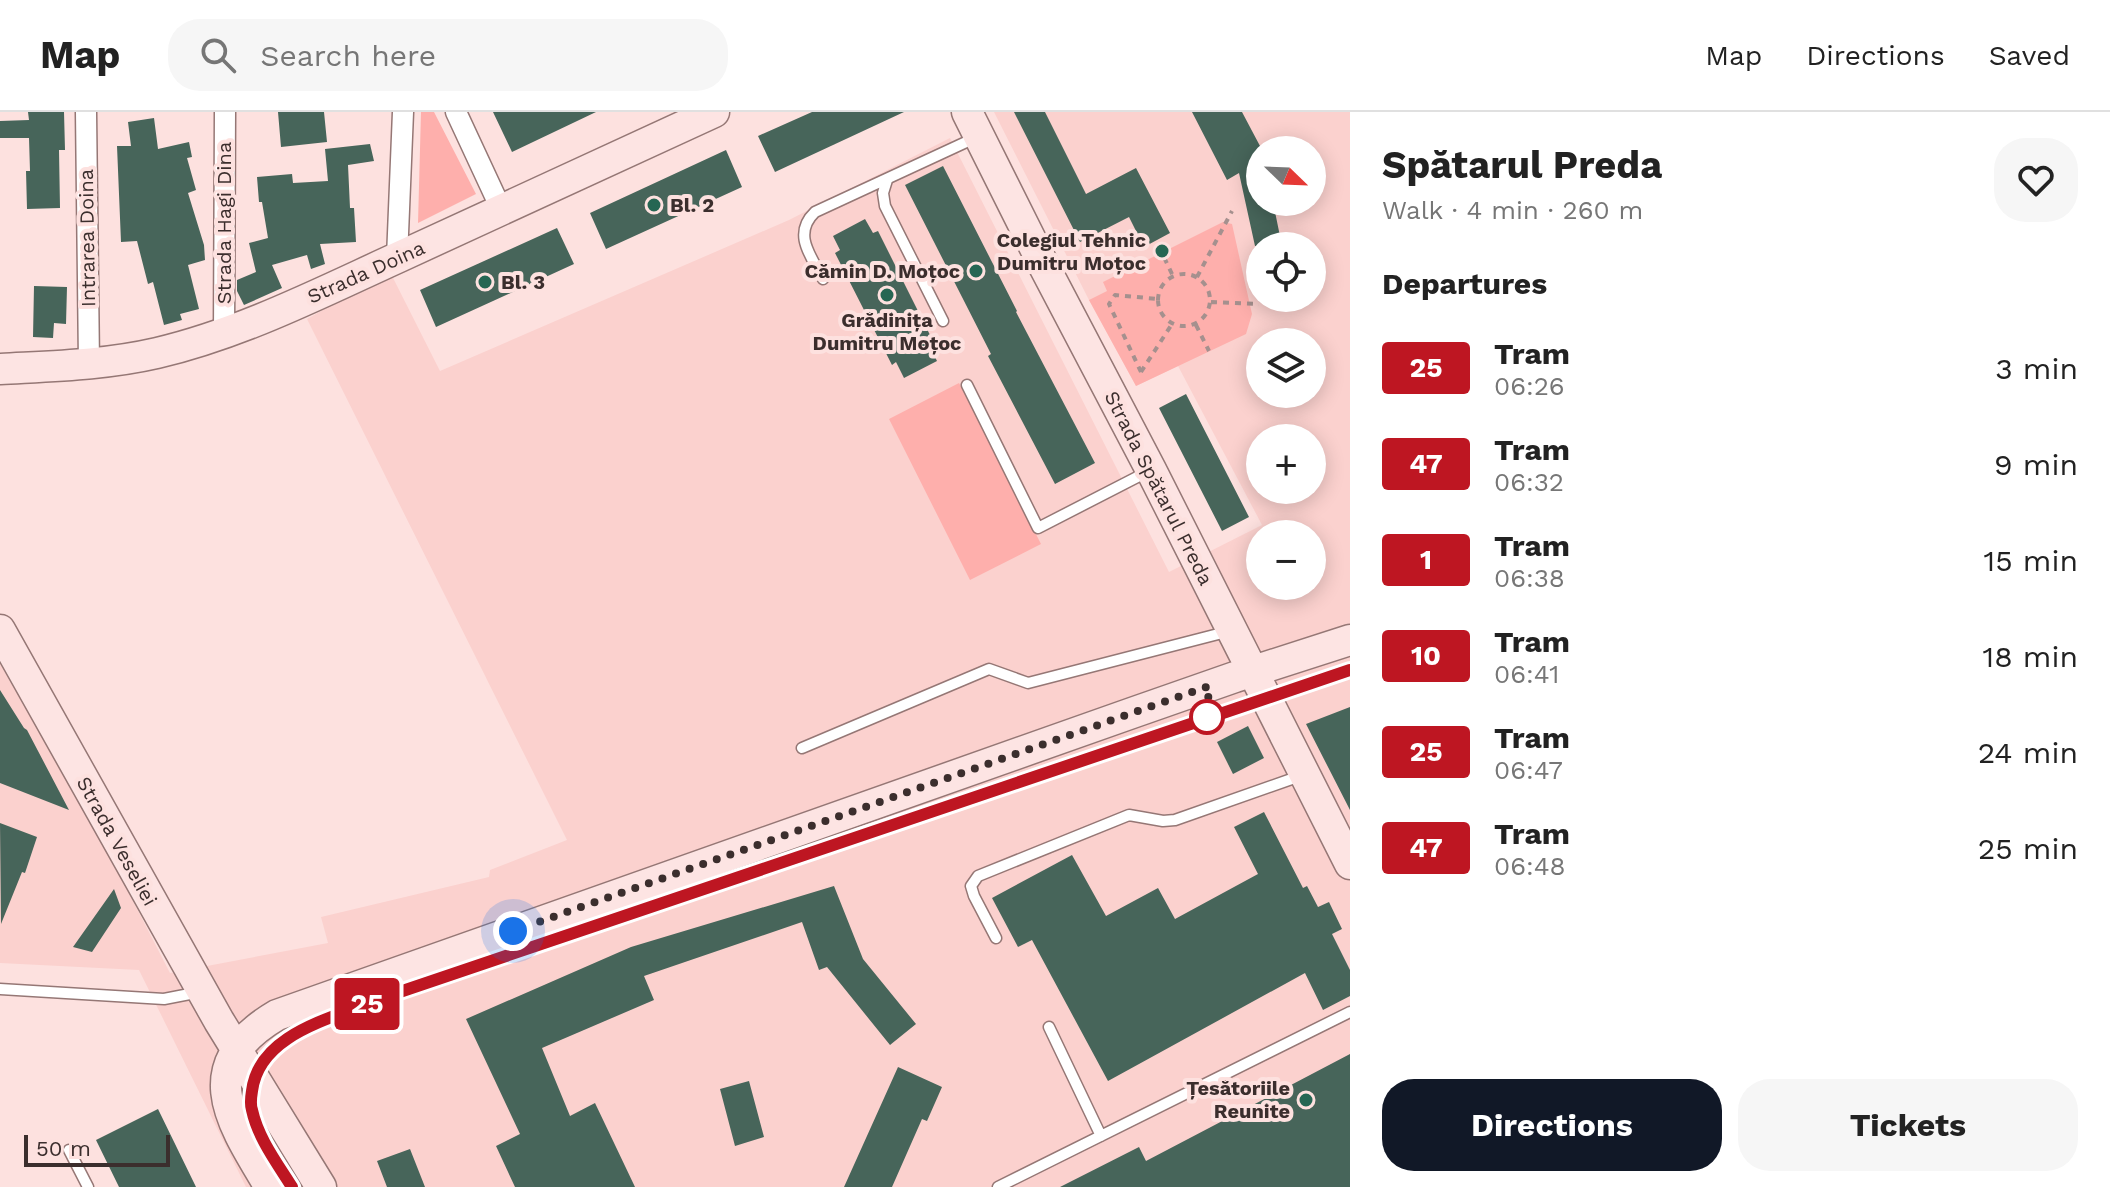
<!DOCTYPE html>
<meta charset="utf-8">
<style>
:root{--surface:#fff;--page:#f6f6f6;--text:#222;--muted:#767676;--line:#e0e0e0;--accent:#111827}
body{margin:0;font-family:"Work Sans",sans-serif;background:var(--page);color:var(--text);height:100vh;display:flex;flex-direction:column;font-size:30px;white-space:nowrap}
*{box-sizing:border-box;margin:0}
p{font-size:26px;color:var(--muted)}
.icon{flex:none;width:44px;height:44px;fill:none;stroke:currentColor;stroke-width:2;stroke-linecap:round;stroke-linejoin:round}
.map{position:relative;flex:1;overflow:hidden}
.drawer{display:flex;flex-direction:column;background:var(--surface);width:760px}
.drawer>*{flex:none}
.badge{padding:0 16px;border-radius:6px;font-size:28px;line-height:52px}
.needle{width:52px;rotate:113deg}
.controls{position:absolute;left:1246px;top:24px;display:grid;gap:16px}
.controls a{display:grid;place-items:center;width:80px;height:80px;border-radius:50%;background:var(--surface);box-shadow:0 4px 20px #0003;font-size:40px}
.scale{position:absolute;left:24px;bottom:20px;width:146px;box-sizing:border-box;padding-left:8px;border:4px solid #3b2e2d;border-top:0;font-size:22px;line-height:28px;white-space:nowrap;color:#3b2e2d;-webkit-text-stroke:6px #fde1df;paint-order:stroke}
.you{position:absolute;width:40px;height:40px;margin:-20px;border:6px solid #fff;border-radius:50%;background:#1a73e8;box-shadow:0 0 0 12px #1a73e833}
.map>.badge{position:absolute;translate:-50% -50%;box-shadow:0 0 0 4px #fff}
h2{padding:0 32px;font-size:30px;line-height:72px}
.round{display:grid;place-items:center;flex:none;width:84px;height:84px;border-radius:32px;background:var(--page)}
.overview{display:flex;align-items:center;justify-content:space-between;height:136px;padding:0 32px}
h1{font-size:38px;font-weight:700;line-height:60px}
.cta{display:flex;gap:16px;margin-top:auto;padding:16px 32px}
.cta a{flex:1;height:92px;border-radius:32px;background:var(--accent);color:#fff;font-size:32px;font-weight:700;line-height:92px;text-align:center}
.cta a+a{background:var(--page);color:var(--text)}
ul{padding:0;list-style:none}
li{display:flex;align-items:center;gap:24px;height:96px;padding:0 32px}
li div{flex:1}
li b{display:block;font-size:30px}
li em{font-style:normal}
li .badge{min-width:88px;font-weight:700;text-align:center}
header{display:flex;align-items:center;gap:48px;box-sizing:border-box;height:112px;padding:0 40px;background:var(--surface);border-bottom:2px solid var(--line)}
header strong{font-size:38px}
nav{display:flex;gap:44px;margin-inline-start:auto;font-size:28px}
.search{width:560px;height:72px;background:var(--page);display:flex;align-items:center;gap:20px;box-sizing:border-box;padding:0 28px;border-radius:32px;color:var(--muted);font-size:30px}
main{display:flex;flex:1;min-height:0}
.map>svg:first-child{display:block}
.built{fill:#fbd1ce;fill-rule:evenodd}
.green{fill:#feafac}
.building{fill:#47655a}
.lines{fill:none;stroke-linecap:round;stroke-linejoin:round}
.lane-casing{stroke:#957775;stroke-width:13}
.street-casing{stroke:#957775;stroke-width:23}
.secondary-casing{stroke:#957775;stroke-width:33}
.path{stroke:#a5908e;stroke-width:4;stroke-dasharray:6 6;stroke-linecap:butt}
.lane{stroke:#fff;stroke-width:10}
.street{stroke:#fff;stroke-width:20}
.secondary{stroke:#fde4e3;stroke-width:30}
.tram{stroke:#544544;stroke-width:2}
.line-casing{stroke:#fff;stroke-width:18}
.line{stroke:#be1622;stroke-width:12}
.walk{stroke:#3b2e2d;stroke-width:8;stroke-dasharray:0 14.4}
.poi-dot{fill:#266653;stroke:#fde1df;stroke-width:3}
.stop-dot{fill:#fff;stroke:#be1622;stroke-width:4}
.labels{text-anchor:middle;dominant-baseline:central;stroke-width:8;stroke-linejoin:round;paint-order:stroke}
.poi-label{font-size:20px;font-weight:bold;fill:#3b2e2d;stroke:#fde1df;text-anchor:end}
.street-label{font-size:20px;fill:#3b2e2d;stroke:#fde1df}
</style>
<header>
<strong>Map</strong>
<div class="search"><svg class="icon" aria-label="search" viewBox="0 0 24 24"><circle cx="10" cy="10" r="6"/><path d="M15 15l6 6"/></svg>Search here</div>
<nav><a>Map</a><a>Directions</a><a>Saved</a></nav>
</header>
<main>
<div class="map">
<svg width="1350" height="1075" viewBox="0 0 1350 1075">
<rect width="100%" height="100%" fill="#fde1df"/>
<path class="built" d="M994 0H1350V1075H246L139 858 0 851V530L170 861 328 831 321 805 489 765 490 758 567 728 307 207 390 160 440 259 789 108 950 26 1169 460 1262 413 1178 254 1136 274 1089 188ZM1260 38H1312V90H1260ZM1260 134H1312V186H1260ZM1260 230H1312V282H1260ZM1260 326H1312V378H1260ZM1260 422H1312V474H1260Z"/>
<path class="green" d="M421 0H434L476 82 418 111Z
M1223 110 1232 112 1252 202 1246 222 1136 274 1089 188 1107 179 1103 170Z
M959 271 1041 432 970 468 889 307Z"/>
<path class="building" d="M28 0H64L65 38H59L60 96 27 97 26 59H30L29 26H0V9L29 8Z
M278 0H324L327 30 281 35Z
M493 0H596L512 40Z
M812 0H904L775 60 758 24Z
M1014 0H1045L1086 82 1136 56 1170 121 1144 135 1129 105 1080 130Z
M1192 0H1242L1260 34V90H1273L1282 134H1255L1239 61 1227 68Z
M154 6 158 37 189 30 192 45 187 46 196 78 188 81 204 133 205 148 188 153 199 197 180 202 182 208 164 213 153 170 148 172 137 129 121 130 117 34H131L128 10Z
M370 32 374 49 348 53 350 96H354L356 130 320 132 325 152 311 157 307 143 272 153 282 176 244 193 237 179V168L256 160 249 131 268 126 262 90H259L257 65 292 62 293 71 328 69 325 37Z
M726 38 742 75 606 137 590 101Z
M943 54 1017 199 1016 200 1095 351 1055 372 988 244 991 242 905 73Z
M865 107 873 121 878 119 934 231 929 233 937 249 904 266 896 250 892 253 835 141 840 138 833 124Z
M557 116 574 152 436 215 420 178Z
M34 174 67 175 66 212 54 211 53 226 33 225Z
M1186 282 1249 405 1222 419 1159 296Z
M0 578 24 616 27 618 69 698 0 671Z
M1350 595V698L1306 612Z
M1248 614 1264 646 1233 662 1217 630Z
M1264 700 1303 776 1307 774 1318 795 1329 790 1342 817 1332 822 1350 858V884L1323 898 1305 861 1108 969 1032 828 1018 835 992 786 1072 743 1106 804 1158 776 1175 807 1258 762 1234 715Z
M0 711 37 725 25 761 22 760 1 812Z
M834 774 863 847 916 912 890 933 827 855 819 858 802 810 644 864 654 888 542 936 570 1004 595 991 635 1075H515L496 1034 520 1022 466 907 631 835Z
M114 777 121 796 92 840 73 835Z
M1350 942V1075H1060L1139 1035 1146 1049Z
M898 955 942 975 927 1009 922 1007 892 1075H844Z
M749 969 764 1025 735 1034 720 977Z
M158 997 196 1075H119L96 1028Z
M410 1037 425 1075H387L377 1049Z"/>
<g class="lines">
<g class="lane-casing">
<path id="lane" d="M887 68 883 81 885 94 943 209
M823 167C811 144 792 122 815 100L977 25
M967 273 1038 416 1147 360
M802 636 989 557 1028 571 1230 519
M996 826 974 784 971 774 978 764 1129 703 1163 709 1175 708 1303 663
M0 877 164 887 200 880
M1049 915 1101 1024
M69 1038 88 1075
M998 1075 1350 900"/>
</g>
<g class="street-casing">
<path id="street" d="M86 0 89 252
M456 0 502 99
M397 146 403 0
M224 222 225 0"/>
</g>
<g class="secondary-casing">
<path id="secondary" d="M967 0 1045 156 1151 358 1350 752
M0 257C53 254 105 253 157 241 242 221 320 181 399 145 504 97 609 49 714 0
M0 518 219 909 321 1075
M270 1075C230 1009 192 953 277 903L1132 601 1235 565 1350 528"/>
</g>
<path class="path" d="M1159 135 1173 164
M1158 188a26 26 0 1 1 52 0a26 26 0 1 1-52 0Z
M1197 165 1232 99
M1211 190 1259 192
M1196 213 1209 239
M1141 260 1109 192 1115 183 1158 187
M1141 260 1172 212"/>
<use href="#lane" class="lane"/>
<use href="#street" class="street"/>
<use href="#secondary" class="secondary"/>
<path class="tram" d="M292 1075C277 1051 258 1026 252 998 250 992 251 985 252 979 259 923 332 906 376 888L1350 558"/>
</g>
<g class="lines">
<g class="line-casing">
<path id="line" d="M292 1075C277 1051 258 1026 252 998 250 992 251 985 252 979 259 922 331 907 376 888L1350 558"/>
</g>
<use href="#line" class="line"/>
<path class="walk" d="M513 819 1209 574 1207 605"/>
</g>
<g class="poi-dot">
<circle cx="654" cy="93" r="8"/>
<circle cx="1162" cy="139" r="8"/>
<circle cx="976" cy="159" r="8"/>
<circle cx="485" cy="170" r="8"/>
<circle cx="887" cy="183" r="8"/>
<circle cx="1306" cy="988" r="8"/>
</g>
<circle class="stop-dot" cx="1207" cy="605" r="16"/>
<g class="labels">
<g class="poi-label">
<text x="670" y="93" text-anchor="start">Bl. 2</text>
<text x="1146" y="128">Colegiul Tehnic<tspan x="1146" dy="23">Dumitru Moțoc</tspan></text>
<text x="960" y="159">Cămin D. Moțoc</text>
<text x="501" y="170" text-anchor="start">Bl. 3</text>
<text x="887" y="208" text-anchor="middle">Grădinița<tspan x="887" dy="23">Dumitru Moțoc</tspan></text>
<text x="1290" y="976">Țesătoriile<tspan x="1290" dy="23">Reunite</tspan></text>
</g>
<g class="street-label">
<text transform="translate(224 111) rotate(-90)">Strada Hagi Dina</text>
<text transform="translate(87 126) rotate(-91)">Intrarea Doina</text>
<text transform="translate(366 160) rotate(-24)">Strada Doina</text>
<text transform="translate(1159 376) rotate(63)">Strada Spătarul Preda</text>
<text transform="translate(117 729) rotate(61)">Strada Veseliei</text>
</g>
</g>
</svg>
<div class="controls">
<a><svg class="needle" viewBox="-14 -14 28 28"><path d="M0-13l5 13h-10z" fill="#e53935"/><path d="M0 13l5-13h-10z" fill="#767676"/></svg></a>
<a><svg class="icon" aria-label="locate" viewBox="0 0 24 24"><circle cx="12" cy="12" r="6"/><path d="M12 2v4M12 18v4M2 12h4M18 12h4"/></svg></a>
<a><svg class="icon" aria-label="layers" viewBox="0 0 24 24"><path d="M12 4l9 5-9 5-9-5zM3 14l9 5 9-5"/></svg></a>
<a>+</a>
<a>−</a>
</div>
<div class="scale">50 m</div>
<div class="you" style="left:513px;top:819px"></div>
<b class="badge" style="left:367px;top:892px;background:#be1622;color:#fff">25</b>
</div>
<section class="drawer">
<div class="overview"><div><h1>Spătarul Preda</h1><p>Walk · 4 min · 260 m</p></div><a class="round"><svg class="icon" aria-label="heart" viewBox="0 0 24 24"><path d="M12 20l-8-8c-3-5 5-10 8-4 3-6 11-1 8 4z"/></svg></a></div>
<h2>Departures</h2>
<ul>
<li><span class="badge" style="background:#be1622;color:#fff">25</span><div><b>Tram</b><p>06:26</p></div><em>3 min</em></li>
<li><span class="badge" style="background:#be1622;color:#fff">47</span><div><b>Tram</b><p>06:32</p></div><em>9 min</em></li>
<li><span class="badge" style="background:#be1622;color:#fff">1</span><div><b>Tram</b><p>06:38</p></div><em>15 min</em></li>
<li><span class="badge" style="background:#be1622;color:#fff">10</span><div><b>Tram</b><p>06:41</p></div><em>18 min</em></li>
<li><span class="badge" style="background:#be1622;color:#fff">25</span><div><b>Tram</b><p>06:47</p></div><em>24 min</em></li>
<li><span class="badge" style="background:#be1622;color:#fff">47</span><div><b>Tram</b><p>06:48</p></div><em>25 min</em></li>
</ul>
<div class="cta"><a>Directions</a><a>Tickets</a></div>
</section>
</main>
